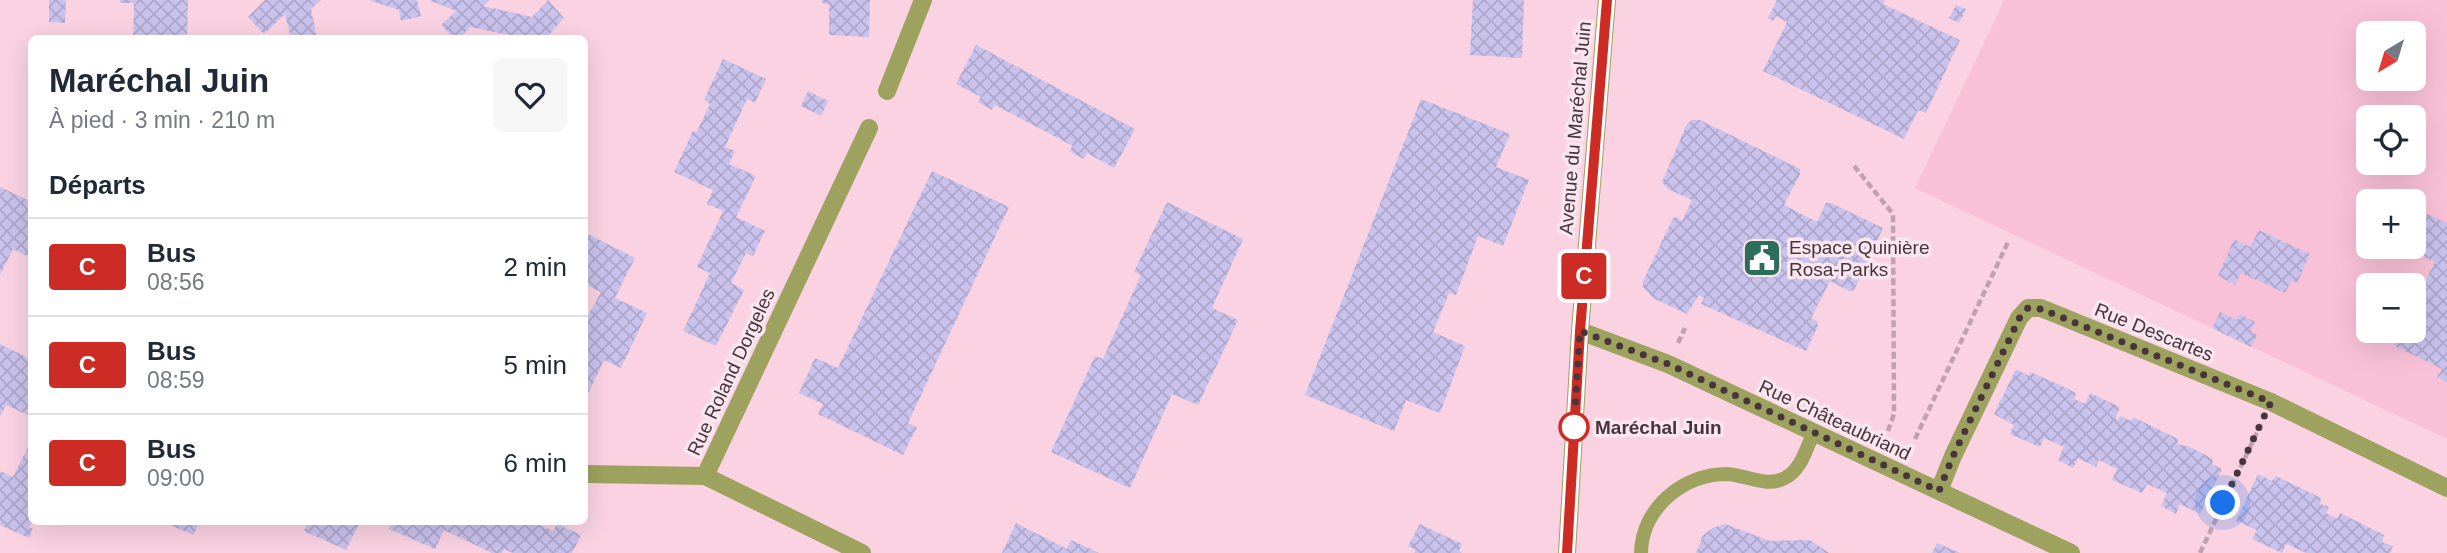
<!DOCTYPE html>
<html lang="fr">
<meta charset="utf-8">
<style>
:root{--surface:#fff;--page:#f6f6f7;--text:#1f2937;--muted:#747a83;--line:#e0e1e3}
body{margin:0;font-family:Arial,sans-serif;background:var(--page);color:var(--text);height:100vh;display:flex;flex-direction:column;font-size:26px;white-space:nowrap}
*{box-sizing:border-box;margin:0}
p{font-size:23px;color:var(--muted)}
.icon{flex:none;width:38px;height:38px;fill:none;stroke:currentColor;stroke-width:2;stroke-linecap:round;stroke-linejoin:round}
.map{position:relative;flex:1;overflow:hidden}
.panel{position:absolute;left:28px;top:35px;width:560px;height:490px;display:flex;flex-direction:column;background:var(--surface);border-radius:10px;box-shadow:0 7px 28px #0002}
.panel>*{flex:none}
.badge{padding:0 14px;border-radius:5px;font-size:24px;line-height:46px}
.needle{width:46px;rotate:218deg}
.tools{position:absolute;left:2356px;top:21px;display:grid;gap:14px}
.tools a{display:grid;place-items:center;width:70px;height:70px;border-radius:10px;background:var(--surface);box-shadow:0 7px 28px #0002;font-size:35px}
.you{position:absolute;width:35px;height:35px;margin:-18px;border:5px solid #fff;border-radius:50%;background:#1a73e8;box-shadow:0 0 0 10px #1a73e833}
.map>.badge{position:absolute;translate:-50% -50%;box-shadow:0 0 0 4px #fff}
h2{padding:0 21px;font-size:26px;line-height:63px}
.round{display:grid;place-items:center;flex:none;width:74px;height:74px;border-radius:10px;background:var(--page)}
.head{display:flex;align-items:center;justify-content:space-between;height:119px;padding:0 21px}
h1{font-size:33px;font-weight:700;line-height:52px}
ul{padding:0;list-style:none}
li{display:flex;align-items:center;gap:21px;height:98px;padding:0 21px;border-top:2px solid var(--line)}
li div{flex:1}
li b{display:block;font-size:26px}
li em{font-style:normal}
li .badge{min-width:77px;font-weight:700;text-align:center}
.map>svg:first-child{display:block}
.built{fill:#f9c1d7;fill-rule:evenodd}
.building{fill:url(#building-cross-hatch)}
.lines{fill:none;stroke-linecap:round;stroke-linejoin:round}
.path{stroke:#c2a1ae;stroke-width:4.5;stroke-dasharray:7 3.5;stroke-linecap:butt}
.service{stroke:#9da25e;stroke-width:14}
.minor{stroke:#9da25e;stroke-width:18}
.line-casing{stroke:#fff;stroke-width:16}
.line{stroke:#cc2c24;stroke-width:10}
.walk{stroke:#48353c;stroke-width:7;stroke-dasharray:0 12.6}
.stop-dot{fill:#fff;stroke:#cc2c24;stroke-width:3.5}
.labels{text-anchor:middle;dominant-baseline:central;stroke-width:7;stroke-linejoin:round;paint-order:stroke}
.street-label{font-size:19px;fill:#48353c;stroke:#fae6ee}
.poi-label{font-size:19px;fill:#48353c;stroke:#fae6ee;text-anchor:start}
.stop-label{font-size:19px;font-weight:bold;fill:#48353c;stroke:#fae6ee;text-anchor:start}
</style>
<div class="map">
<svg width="2447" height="553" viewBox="0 0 2447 553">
<defs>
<pattern id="building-cross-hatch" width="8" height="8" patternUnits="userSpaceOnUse" patternTransform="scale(1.75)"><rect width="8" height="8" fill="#c9c2ed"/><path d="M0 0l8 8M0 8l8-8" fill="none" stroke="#aea7cc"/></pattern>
</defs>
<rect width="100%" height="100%" fill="#fad2e2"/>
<path class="built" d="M2003 0H2447V439L1915 188 2001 7ZM2368 33H2413V79H2368ZM2368 117H2413V163H2368ZM2368 201H2413V247H2368ZM2368 285H2413V331H2368Z"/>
<path class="building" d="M49 0H66L65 23 49 22Z
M120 0H188L187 38H133L134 3H120Z
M265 0H321L311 9 317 38H291L285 14 264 34 248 17Z
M369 0H417L421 16 401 21 399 10Z
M429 0H489L483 6 532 17 548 0 564 18 546 38H518V37L470 27 460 38H454L441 25 456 11Z
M822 0H870L869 37 829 35V4L822 3Z
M1473 0H1524L1522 58 1470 55Z
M1777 0H1885L1883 4 1960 40 1926 113 1918 110 1904 139 1763 71 1787 22 1776 16 1773 21 1768 18Z
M1956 5 1966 9 1959 23 1949 18Z
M976 45 1135 129 1114 168 1087 153 1084 159 1069 151 1073 146 995 105 992 110 978 102 981 97 956 84Z
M723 59 766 79 755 103 747 99 725 147 735 151 729 164 756 176 736 217 765 231 753 256 746 253 731 283 744 290 716 346 683 331 710 273 697 267 723 211 707 204 713 190 674 172 693 131 696 133 710 104 704 100Z
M808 91 828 101 821 116 801 106Z
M1421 99 1510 134 1496 167 1529 180 1503 246 1478 236 1456 295 1449 293 1433 332 1465 346 1440 413 1406 400 1394 431 1305 395Z
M1692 120H1700L1800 169V174L1784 205 1817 222 1826 203H1831L1883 228 1854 290 1849 291 1830 281 1811 318 1817 321 1818 326 1806 351 1701 304 1704 298 1699 295 1687 314 1653 298 1643 287V281L1673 218 1677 217 1682 221 1692 200 1668 189 1662 182 1687 124Z
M932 171 1009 207 908 423 917 427 903 455 818 414 823 404 799 393 815 358 838 368Z
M0 187 32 202V238L29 243 32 247 27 256 13 249 0 275Z
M1167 202 1243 239 1212 308 1238 320 1198 405 1172 394 1130 488 1051 452 1095 356 1103 359 1141 275 1134 272Z
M2427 214 2447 223V382L2437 377 2442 369 2395 346 2402 331H2413V289L2420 292 2435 262 2410 250 2413 247Z
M2259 230 2310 254 2297 283 2292 280 2285 293 2241 273 2235 285 2218 276 2234 239 2250 247Z
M584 232 635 258 615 298 647 313 621 368 604 360 584 402V323L601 292 584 284Z
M2220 312 2237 320 2240 314 2255 322 2251 332 2257 335 2251 347 2212 328Z
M0 344 32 360 30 402 32 406 28 415 6 405 0 417Z
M2016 369 2029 376 2030 372 2060 385 2076 393 2074 399 2085 404 2090 393 2120 407 2115 419 2118 420 2120 416 2131 421 2133 417 2178 439 2177 444 2190 447 2213 459 2212 464 2222 469 2200 514 2180 504 2176 514 2161 506 2167 493 2147 484 2142 493 2112 480 2117 469 2099 460 2096 467 2078 458 2073 468 2058 460 2064 447 2044 438 2040 447 2010 434 2014 425 1994 414Z
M28 447 32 449V474L27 483 32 486V523L29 527 33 529 29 538 0 525V471L13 477Z
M2258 474 2272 481 2276 476 2321 498 2320 504 2329 507 2326 513 2337 519 2340 513 2384 535 2382 542 2393 546 2390 553H2306L2286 544 2282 553 2252 539 2257 530 2236 521Z
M164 522H200L193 535Z
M308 522H360L346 550 304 531Z
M392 522H511L516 524 517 522H533L553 531 557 524 581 535 572 553H513L504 549 502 553H492L444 530 435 549 389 529Z
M1016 523 1067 549 1071 540 1099 553H1002Z
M1420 524 1462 544 1459 551 1462 553H1414L1416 550 1408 546Z
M1725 524 1770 541 1810 540 1829 553H1696L1703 535 1713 528Z
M1937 543 1960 553H1932Z"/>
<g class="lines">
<path class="path" d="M1854 166 1893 214 1894 414 1888 431
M1678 343 1685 328
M1915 439 2009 240
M2200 553 2261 424"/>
<path class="service" d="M1641 553C1642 508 1683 474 1727 474 1746 475 1767 488 1785 478 1801 470 1806 449 1813 434"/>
<path class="minor" d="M887 91 923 0
M1580 331 1668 364 2071 553
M584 474 705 476
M1939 491 1953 456 2019 318 2028 308H2041L2271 402 2447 488
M862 553 705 476 869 128
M1567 553 1580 331 1607 0"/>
</g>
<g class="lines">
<g class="line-casing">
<path id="line" d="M1567 553 1580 331 1607 0"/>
</g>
<use href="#line" class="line"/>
<path class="walk" d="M1574 427 1580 331 1668 364 1939 491 1953 456 2020 317 2028 308 2041 309 2271 402 2223 503"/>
</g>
<defs>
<g id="civic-square" transform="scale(2.0125)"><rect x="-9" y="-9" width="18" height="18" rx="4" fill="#2d6d5c" stroke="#fae6ee"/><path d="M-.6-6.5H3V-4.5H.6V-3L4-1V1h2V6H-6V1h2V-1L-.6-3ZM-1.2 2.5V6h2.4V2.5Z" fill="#fff"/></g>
</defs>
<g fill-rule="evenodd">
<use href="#civic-square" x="1762" y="258"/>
</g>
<circle class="stop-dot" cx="1574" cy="427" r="14"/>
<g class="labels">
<g class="street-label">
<text transform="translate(1575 128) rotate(-85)">Avenue du Maréchal Juin</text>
<text transform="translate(2154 332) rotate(22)">Rue Descartes</text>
<text transform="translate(731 372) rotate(-65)">Rue Roland Dorgeles</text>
<text transform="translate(1835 420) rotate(25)">Rue Châteaubriand</text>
</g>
<g class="poi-label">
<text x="1789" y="247">Espace Quinière<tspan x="1789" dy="22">Rosa-Parks</tspan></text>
</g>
<g class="stop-label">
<text x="1595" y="427">Maréchal Juin</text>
</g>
</g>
</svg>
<div class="tools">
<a><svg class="needle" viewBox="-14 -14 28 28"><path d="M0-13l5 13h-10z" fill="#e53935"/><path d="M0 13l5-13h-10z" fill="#747a83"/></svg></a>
<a><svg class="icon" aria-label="locate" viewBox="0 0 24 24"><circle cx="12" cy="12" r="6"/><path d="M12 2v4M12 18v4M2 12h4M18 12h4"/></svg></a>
<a>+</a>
<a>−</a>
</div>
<div class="you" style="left:2223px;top:503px"></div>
<b class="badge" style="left:1584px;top:276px;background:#cc2c24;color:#fff">C</b>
<section class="panel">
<div class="head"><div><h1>Maréchal Juin</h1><p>À pied · 3 min · 210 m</p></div><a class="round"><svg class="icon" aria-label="heart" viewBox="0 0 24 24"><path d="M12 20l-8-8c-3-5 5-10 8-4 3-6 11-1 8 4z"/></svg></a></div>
<h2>Départs</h2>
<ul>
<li><span class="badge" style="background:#cc2c24;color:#fff">C</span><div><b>Bus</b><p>08:56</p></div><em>2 min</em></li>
<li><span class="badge" style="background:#cc2c24;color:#fff">C</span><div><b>Bus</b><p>08:59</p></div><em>5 min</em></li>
<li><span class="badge" style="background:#cc2c24;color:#fff">C</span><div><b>Bus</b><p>09:00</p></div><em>6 min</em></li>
</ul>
</section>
</div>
